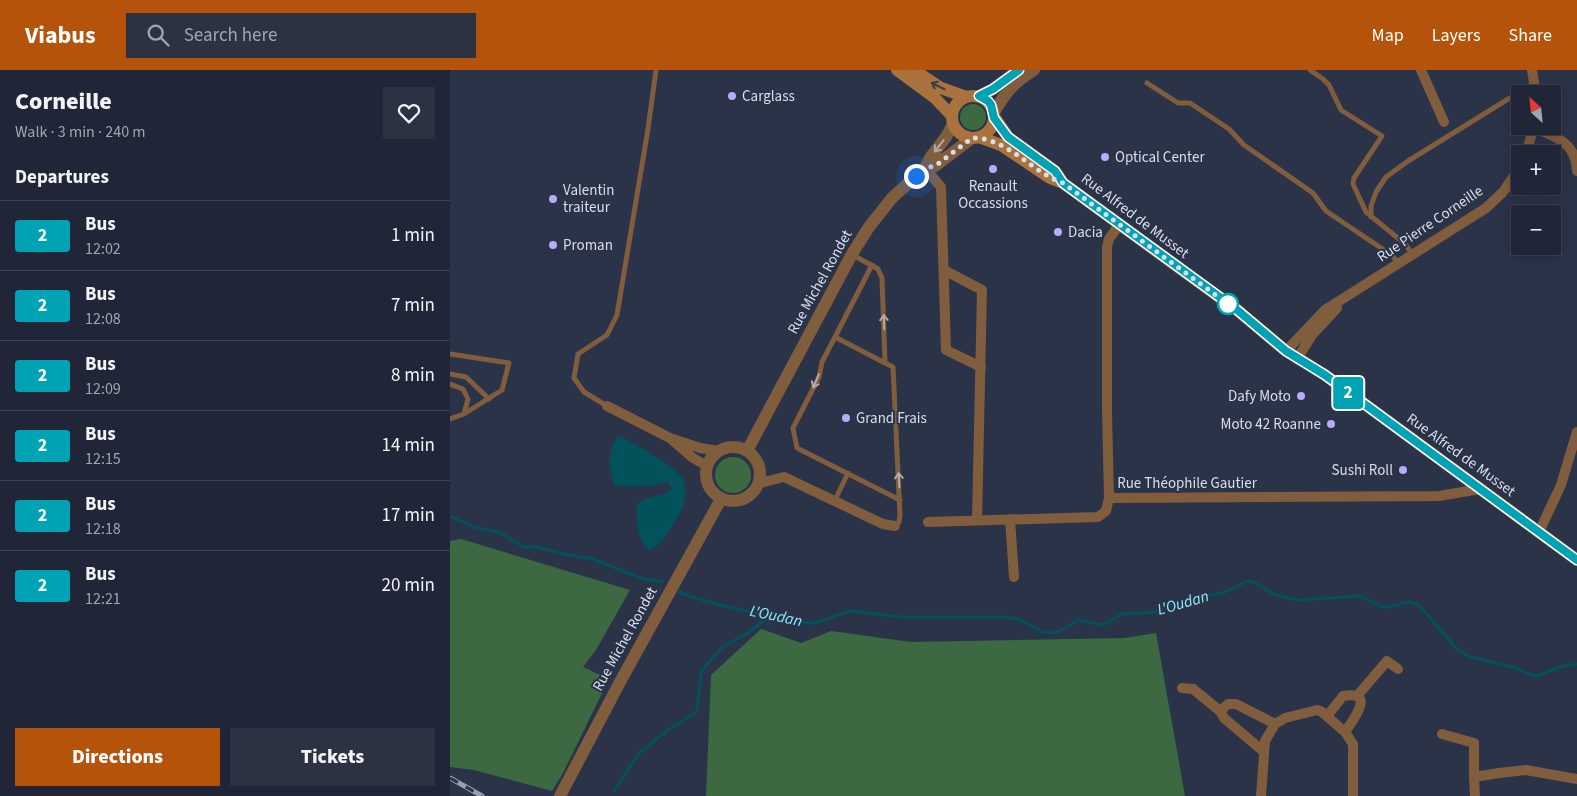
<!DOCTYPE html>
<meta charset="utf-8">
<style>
:root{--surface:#202637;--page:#2d3242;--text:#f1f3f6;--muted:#a2a5ad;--line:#3d4352;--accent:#b45309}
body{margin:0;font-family:"Source Sans 3",sans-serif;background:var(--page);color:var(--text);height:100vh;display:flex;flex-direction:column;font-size:19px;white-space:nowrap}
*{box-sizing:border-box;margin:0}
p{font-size:16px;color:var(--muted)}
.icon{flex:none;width:28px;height:28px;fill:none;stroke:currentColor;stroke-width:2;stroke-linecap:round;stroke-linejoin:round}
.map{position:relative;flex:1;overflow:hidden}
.panel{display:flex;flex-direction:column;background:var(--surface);width:450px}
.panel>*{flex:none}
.badge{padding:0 10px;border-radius:4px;font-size:18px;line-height:32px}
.needle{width:32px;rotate:333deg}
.tools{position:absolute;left:1061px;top:15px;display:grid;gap:10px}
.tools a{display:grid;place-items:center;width:50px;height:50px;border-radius:0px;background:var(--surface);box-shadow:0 2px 12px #0003,0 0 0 1px var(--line);font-size:25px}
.you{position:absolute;width:25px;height:25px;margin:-12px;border:4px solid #fff;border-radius:50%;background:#1a73e8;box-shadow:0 0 0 8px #1a73e833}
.map>.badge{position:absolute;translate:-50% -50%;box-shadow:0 0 0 2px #fff}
h2{padding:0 15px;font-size:19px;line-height:45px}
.round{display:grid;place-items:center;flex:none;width:52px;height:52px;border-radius:0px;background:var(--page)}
.headline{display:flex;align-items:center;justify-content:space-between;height:85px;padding:0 15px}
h1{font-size:24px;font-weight:800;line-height:38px}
.action{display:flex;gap:10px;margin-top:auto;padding:10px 15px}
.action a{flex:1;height:58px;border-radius:0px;background:var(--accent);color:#fff;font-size:20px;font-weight:800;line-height:58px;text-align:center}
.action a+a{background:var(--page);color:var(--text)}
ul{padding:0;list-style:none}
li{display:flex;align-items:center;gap:15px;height:70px;padding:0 15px;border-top:1px solid var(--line)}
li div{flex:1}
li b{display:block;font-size:19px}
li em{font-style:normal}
li .badge{min-width:55px;font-weight:700;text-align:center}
header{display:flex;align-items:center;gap:30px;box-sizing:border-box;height:70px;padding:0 25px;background:var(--accent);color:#fff}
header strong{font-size:24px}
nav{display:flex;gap:28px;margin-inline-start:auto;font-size:18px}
.search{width:350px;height:45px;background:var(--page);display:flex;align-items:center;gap:12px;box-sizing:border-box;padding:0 18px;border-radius:0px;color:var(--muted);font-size:19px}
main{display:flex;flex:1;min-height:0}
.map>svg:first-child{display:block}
.green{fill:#3c6842}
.water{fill:#02525c}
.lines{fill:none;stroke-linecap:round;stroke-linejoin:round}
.stream{stroke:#02525c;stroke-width:3}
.service{stroke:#805d3c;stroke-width:5}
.minor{stroke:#805d3c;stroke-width:10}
.tertiary{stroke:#805d3c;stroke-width:12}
.secondary{stroke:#aa723c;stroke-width:12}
.rail-casing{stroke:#989fb0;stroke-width:5}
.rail{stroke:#2b3349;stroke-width:3;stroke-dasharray:9;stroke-linecap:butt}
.oneway{stroke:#3e3c47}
.oneway2{stroke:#b5aaa6}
.line-casing{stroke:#fff;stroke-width:11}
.line{stroke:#00a3b4;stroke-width:8}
.walk{stroke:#d8deec;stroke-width:5;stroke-dasharray:0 9}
.poi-dot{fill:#b8abf7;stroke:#2b3349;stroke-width:2}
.stop-dot{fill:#fff;stroke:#00a3b4;stroke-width:2.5}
.labels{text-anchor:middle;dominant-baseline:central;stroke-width:4;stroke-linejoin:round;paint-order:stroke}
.poi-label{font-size:15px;fill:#d8deec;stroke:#2b3349;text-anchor:start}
.street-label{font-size:15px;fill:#d8deec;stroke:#2b3349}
.water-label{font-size:16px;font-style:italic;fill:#8cebfc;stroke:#2b3349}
</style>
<header>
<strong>Viabus</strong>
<div class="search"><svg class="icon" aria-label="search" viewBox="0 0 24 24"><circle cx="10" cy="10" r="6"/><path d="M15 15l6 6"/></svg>Search here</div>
<nav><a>Map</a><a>Layers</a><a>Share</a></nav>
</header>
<main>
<section class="panel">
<div class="headline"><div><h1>Corneille</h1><p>Walk · 3 min · 240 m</p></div><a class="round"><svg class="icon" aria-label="heart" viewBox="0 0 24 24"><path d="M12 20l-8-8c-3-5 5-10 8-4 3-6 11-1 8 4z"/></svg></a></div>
<h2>Departures</h2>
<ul>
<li><span class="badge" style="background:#00a3b4;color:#fff">2</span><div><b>Bus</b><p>12:02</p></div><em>1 min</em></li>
<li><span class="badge" style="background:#00a3b4;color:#fff">2</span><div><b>Bus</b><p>12:08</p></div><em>7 min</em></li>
<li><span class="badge" style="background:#00a3b4;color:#fff">2</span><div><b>Bus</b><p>12:09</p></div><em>8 min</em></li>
<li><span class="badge" style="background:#00a3b4;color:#fff">2</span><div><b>Bus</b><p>12:15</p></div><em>14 min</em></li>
<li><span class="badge" style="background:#00a3b4;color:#fff">2</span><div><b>Bus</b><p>12:18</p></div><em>17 min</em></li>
<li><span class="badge" style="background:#00a3b4;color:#fff">2</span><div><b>Bus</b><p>12:21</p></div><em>20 min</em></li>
</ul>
<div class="action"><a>Directions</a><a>Tickets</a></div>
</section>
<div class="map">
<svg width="1127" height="726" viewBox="0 0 1127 726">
<rect width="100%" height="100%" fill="#2b3349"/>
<path class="green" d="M510 47a13 13 0 1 1 26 0a13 13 0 1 1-26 0Z
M265 405a18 18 0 1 1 36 0a18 18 0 1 1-36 0Z
M11 469 180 520 146 580 133 597 159 609 113 703 102 721 24 700 0 697V471Z
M311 559 351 573 381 561 461 572 674 568 706 563 735 726H256L261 605Z"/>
<path class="water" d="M168 365C184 375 223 393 232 408 239 421 234 437 227 448 218 463 214 471 200 481 186 469 186 452 187 435 196 425 211 427 222 420L218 412 199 416H164C158 394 157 385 168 365Z"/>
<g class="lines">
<path class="stream" d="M0 446 24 457 49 462 74 477H88L113 484 143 489 193 509 213 512
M229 522C256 533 285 538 314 545 329 548 347 554 363 553 377 551 389 542 403 541L449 547H554L568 549 593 562 606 563 629 550 653 555 672 544 704 542 732 530 773 523 798 511 804 512 823 524 848 530 910 526 932 537H937L960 532 968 535 980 548 1008 580 1018 586 1065 598 1081 605 1086 606 1113 596 1127 594
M164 721 189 683 218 660 247 642 251 602 271 578 299 562 319 546"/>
<path class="service" d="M860 0 873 9 879 15 891 40 932 66 904 108 903 114 916 142 955 174 963 185
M697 13 728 33H740L779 59 794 75 863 123 876 141 943 186 948 194
M921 147V136L926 122 936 107 958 91 1084 13
M403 185 428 199 432 208 435 293 443 297 450 445 449 452 445 456
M422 195 385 267 435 293
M385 267 372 292 369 307 343 358 347 378 450 430
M0 284 59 293 52 320 14 344
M0 304 16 307 39 329
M0 314 13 319 18 329 14 344 0 349
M157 336 134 322 124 308 128 284 157 265 167 245 198 59 206 0
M385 430 398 403"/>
<path class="minor" d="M971 0 994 52
M1082 0 1086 24
M1084 58C1107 67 1126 73 1127 101
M1076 84 1084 56
M475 98 491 117 496 280 531 297
M669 155 659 169 657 177V342L659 428 989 426 1030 419
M494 200 532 220 527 450
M836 281 875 240 1036 138 1053 122 1070 97
M847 289 862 265 887 238
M157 336 220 368
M257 396 243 388 220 368 250 378 269 381
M310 413 334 407 433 454 445 456
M560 449 564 507
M478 452 648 447 656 441 659 428
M1089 462 1111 415 1127 362
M732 618 743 619 770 641
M907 626 937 591 948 599
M877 646 893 626C927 620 903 650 895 662
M992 664 1024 673V707
M814 682 774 648 770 641 778 634H786L825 654
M811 726 815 671 825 654 835 648 867 640 872 642 895 662 903 674V726
M1025 726 1024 707 1049 703 1076 700 1127 709"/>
<path class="tertiary" d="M529 26 543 19 569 0
M544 42C557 21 562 14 584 0
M475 98 485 96 522 68
M256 404a27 27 0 1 1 54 0a27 27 0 1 1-54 0Z
M297 381 402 184 419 157 442 128 475 98 480 88 496 67 503 54
M110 726 170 612 271 429"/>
<path class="secondary" d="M447 0 485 28 502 46
M464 0 491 18 516 27
M502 47a21 21 0 1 1 42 0a21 21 0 1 1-42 0Z
M545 48 558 67 605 101 613 113 791 243
M529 67 551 75 600 108 613 113
M786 239 836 281 875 305 1127 490"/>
<g class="rail-casing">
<path id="rail" d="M0 708 32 726"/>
</g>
<use href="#rail" class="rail"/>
</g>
<defs><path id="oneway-shaft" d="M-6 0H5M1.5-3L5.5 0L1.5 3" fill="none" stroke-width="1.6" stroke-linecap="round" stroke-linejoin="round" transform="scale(1.25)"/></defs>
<use class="oneway" href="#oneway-shaft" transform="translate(488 16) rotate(-154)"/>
<g class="oneway2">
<use href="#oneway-shaft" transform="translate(489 76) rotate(128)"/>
<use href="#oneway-shaft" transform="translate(434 252) rotate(-92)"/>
<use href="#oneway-shaft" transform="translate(366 311) rotate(113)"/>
<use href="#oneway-shaft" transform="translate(449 410) rotate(-93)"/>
</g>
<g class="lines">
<g class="line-casing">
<path id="line" d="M569 0 543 19 529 26 538 31 541 35 544 48 558 67 605 101 613 113 786 239 836 281 875 305 1127 490"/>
</g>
<use href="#line" class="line"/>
<path class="walk" d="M466 106 475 98 485 96 522 68C557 67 581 102 613 113L778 234"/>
</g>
<g class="poi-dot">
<circle cx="282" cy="26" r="5"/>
<circle cx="655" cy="87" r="5"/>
<circle cx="543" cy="99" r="5"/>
<circle cx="103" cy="129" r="5"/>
<circle cx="608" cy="162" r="5"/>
<circle cx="103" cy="175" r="5"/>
<circle cx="851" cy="326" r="5"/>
<circle cx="396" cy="348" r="5"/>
<circle cx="881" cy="354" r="5"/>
<circle cx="953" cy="400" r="5"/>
</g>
<circle class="stop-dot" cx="778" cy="234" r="10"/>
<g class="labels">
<g class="poi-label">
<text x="292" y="26">Carglass</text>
<text x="665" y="87">Optical Center</text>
<text x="543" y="116" text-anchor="middle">Renault<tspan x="543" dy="17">Occassions</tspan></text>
<text x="113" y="120">Valentin<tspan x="113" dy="17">traiteur</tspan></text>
<text x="618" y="162">Dacia</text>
<text x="113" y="175">Proman</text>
<text x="841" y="326" text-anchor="end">Dafy Moto</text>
<text x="406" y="348">Grand Frais</text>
<text x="871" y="354" text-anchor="end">Moto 42 Roanne</text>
<text x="943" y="400" text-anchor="end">Sushi Roll</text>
</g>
<g class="street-label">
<text transform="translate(685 146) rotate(37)">Rue Alfred de Musset</text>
<text transform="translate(980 154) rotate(-34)">Rue Pierre Corneille</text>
<text transform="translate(370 212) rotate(-61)">Rue Michel Rondet</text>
<text transform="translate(1011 385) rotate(36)">Rue Alfred de Musset</text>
<text x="737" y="413">Rue Théophile Gautier</text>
<text transform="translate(175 569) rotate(-61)">Rue Michel Rondet</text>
</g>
<g class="water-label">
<text transform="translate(733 533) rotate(-16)">L'Oudan</text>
<text transform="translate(326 546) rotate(12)">L'Oudan</text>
</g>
</g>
</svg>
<div class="tools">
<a><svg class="needle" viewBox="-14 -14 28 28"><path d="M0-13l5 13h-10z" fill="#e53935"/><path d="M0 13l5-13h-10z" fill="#a2a5ad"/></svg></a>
<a>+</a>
<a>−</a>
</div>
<div class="you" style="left:466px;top:106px"></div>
<b class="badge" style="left:898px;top:323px;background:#00a3b4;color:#fff">2</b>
</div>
</main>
